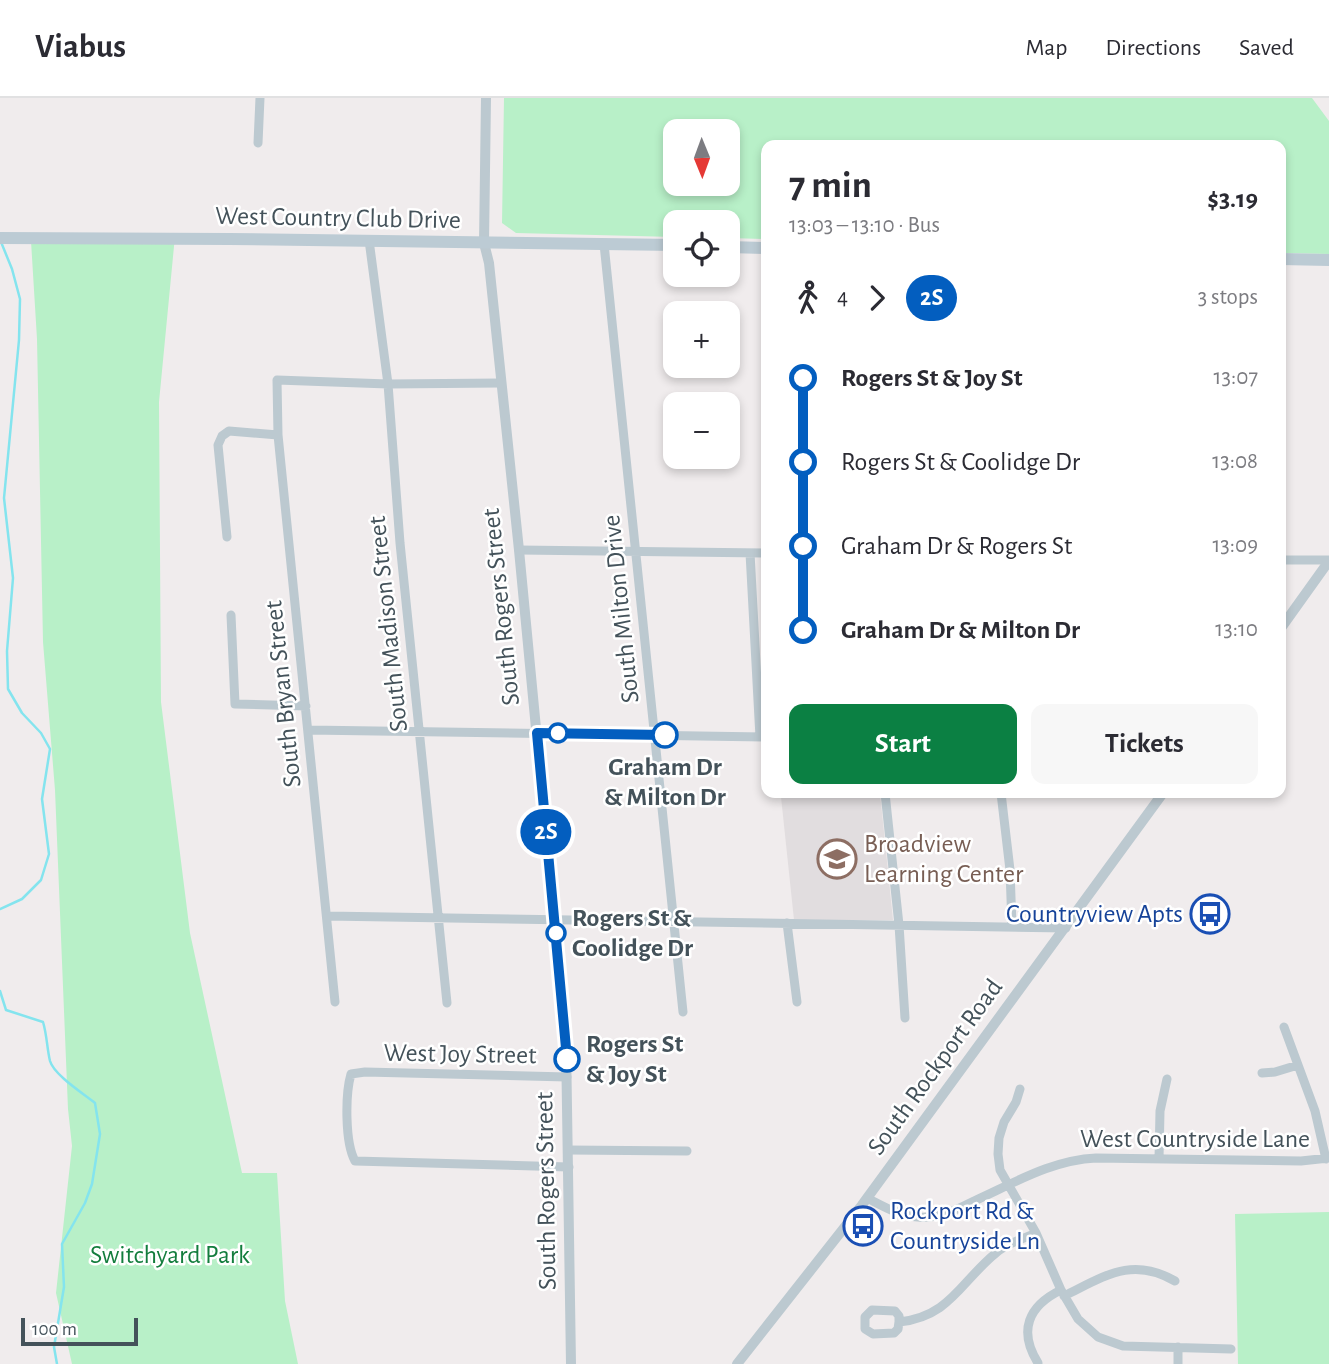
<!DOCTYPE html>
<meta charset="utf-8">
<style>
:root{--surface:#fff;--page:#f7f7f7;--text:#2b2b33;--muted:#7c7c81;--line:#e1e1e2;--accent:#0b8043}
body{margin:0;font-family:"Alegreya Sans",sans-serif;background:var(--page);color:var(--text);height:100vh;display:flex;flex-direction:column;font-size:26px;white-space:nowrap}
*{box-sizing:border-box;margin:0}
p{font-size:23px;color:var(--muted)}
.icon{flex:none;width:38px;height:38px;fill:none;stroke:currentColor;stroke-width:2;stroke-linecap:round;stroke-linejoin:round}
.map{position:relative;flex:1;overflow:hidden}
.sheet{position:absolute;left:761px;top:42px;width:525px;height:658px;display:flex;flex-direction:column;background:var(--surface);border-radius:14px;box-shadow:0 4px 10px #0003}
.sheet>*{flex:none}
.badge{padding:0 14px;border-radius:23px;font-size:24px;line-height:46px}
.needle{width:46px;rotate:179deg}
.fabs{position:absolute;left:663px;top:21px;display:grid;gap:14px}
.fabs a{display:grid;place-items:center;width:77px;height:77px;border-radius:14px;background:var(--surface);box-shadow:0 4px 10px #0003;font-size:35px}
.scale{position:absolute;left:21px;bottom:18px;width:117px;box-sizing:border-box;padding-left:7px;border:4px solid #44525a;border-top:0;font-size:19px;line-height:24px;white-space:nowrap;color:#44525a;-webkit-text-stroke:5px #fff;paint-order:stroke}
.map>.badge{position:absolute;translate:-50% -50%;box-shadow:0 0 0 4px #fff}
.legs{display:flex;align-items:center;gap:10px;height:77px;padding:0 28px;font-size:23px}
.legs p{margin-inline-start:auto}
.summary{display:flex;align-items:center;justify-content:space-between;height:119px;padding:0 28px}
h1{font-size:38px;font-weight:600;line-height:52px}
.cta{display:flex;gap:14px;margin-top:auto;padding:14px 28px}
.cta a{flex:1;height:80px;border-radius:14px;background:var(--accent);color:#fff;font-size:28px;font-weight:600;line-height:80px;text-align:center}
.cta a+a{background:var(--page);color:var(--text)}
ul{padding:0 28px;list-style:none}
li{display:flex;align-items:center;gap:24px;height:84px;font-size:26px}
li i{display:grid;place-items:center;width:10px;height:100%;margin:0 9px;background:currentColor}
li i::after{content:'';width:18px;height:18px;margin:-9px;border:5px solid;border-radius:50%;background:var(--surface)}
li p{margin-inline-start:auto}
li:first-child i{background:linear-gradient(#0000 50%,currentColor 0)}
li:last-child i{background:linear-gradient(currentColor 50%,#0000 0)}
header{display:flex;align-items:center;gap:42px;box-sizing:border-box;height:98px;padding:0 35px;background:var(--surface);border-bottom:2px solid var(--line)}
header strong{font-size:33px}
nav{display:flex;gap:38px;margin-inline-start:auto;font-size:24px}
.map>svg:first-child{display:block}
.education{fill:#e1dddf}
.green{fill:#b8f0c8;fill-rule:evenodd}
.lines{fill:none;stroke-linecap:round;stroke-linejoin:round}
.stream{stroke:#84e4ee;stroke-width:2.5}
.minor{stroke:#bcc9d0;stroke-width:9}
.tertiary{stroke:#bcc9d0;stroke-width:10}
.secondary{stroke:#bccbd4;stroke-width:12}
.line-1-casing{stroke:#fff;stroke-width:16}
.line-1{stroke:#035ebf;stroke-width:10}
.stop-1-dot{fill:#fff;stroke:#035ebf;stroke-width:3.5}
.labels{text-anchor:middle;dominant-baseline:central;stroke-width:5;stroke-linejoin:round;paint-order:stroke}
.street-label{font-size:26px;fill:#44525a;stroke:#fff}
.stop-label{font-size:26px;font-weight:bold;fill:#44525a;stroke:#fff;text-anchor:start}
.education-label{font-size:26px;fill:#785e54;stroke:#fff;text-anchor:start}
.transit-label{font-size:26px;fill:#164399;stroke:#fff;text-anchor:end}
.park-label{font-size:26px;fill:#137d3d;stroke:#fff}
</style>
<header>
<strong>Viabus</strong>
<nav><a>Map</a><a>Directions</a><a>Saved</a></nav>
</header>
<div class="map">
<svg width="1329" height="1266" viewBox="0 0 1329 1266">
<rect width="100%" height="100%" fill="#f0eced"/>
<path class="education" d="M846 695H880L893 822H794L781 699Z"/>
<path class="green" d="M504 0H1312L1329 23V156L1281 155V47H766V141L728 140V124H676L675 139 516 135 502 125ZM676 33H728V86H676Z
M175 138 159 304 161 604 190 835 242 1075H277L285 1203 298 1266H72L56 1195 72 1048 68 1011 55 692 43 544 37 241 31 143Z
M1329 1114V1266H1238L1235 1116Z"/>
<g class="lines">
<path class="stream" d="M0 811 22 801 41 782 49 756 42 701 50 651 41 635 22 615 8 591 7 553 13 480 4 400 19 242 20 201 12 171 1 144
M0 893 6 912 43 924C47 937 47 951 50 963 54 977 84 996 95 1005L100 1036 92 1086 85 1105 62 1146 64 1189 54 1249 57 1266"/>
<path class="minor" d="M258 45 260 0
M369 142 388 286 400 445 447 905
M604 146 683 914
M227 439 218 347 222 338 229 333 278 337
M519 452 766 455
M750 455 760 639
M1281 462H1329
M231 517 235 606 306 608
M309 632 766 639
M885 695 899 827 905 920
M1001 695 1010 772 1012 828
M327 818 1066 830
M787 825 797 904
M335 904 278 337 277 282 388 286 500 285
M1284 929 1315 1013 1326 1061
M1262 975 1275 974 1298 967
M567 979 365 974 351 976C345 997 345 1045 355 1063L569 1069
M1020 991 1016 1004 1004 1024 999 1040 998 1056 1000 1072 1036 1135 1061 1192 1078 1221 1098 1239 1123 1248 1231 1251
M568 1052 687 1053
M1159 1061 1160 1013 1167 981
M867 1100C883 1108 899 1118 918 1119 939 1121 956 1112 974 1103 1014 1085 1052 1062 1096 1060L1301 1063 1329 1060
M1064 1198C1105 1178 1132 1158 1175 1183
M899 1224 898 1231 894 1235 873 1236 865 1231V1219L872 1212 895 1213 899 1218V1224C950 1219 961 1183 996 1155 1007 1145 1023 1141 1036 1135
M1178 1249V1266
M1038 1265C1018 1233 1028 1208 1061 1192"/>
<path class="tertiary" d="M486 0 484 145 489 165 519 452 566 945 571 1266
M1281 530 1329 463
M737 1266 862 1107 1163 695"/>
<path class="secondary" d="M0 140 229 141 676 147
M728 149 766 150
M1281 161 1329 162"/>
</g>
<g class="lines">
<g class="line-1-casing">
<path id="line-1" d="M567 961 537 635 665 637"/>
</g>
<use href="#line-1" class="line-1"/>
</g>
<defs>
<g id="school-ring" transform="scale(2.0125)"><circle r="9.5" fill="#fff" stroke="#8d6e63" stroke-width="1.5"/><path d="M0-5L7-2L0 1L-7-2ZM-4 1L0 2.5L4 1V4Q0 6-4 4Z" fill="#8d6e63"/></g>
<g id="bus-ring" transform="scale(2.0125)"><circle r="9.5" fill="#fff" stroke="#1a4fb4" stroke-width="1.5"/><path d="M-5-6H5V4H4V6H2V4H-2V6H-4V4H-5ZM-3.5-4V0h7V-4ZM-3.5 1.2v1.5H-2V1.2ZM2 1.2v1.5H3.5V1.2Z" fill="#1a4fb4"/></g>
</defs>
<g fill-rule="evenodd">
<use href="#school-ring" x="837" y="761"/>
<use href="#bus-ring" x="1210" y="816"/>
<use href="#bus-ring" x="863" y="1128"/>
</g>
<g class="stop-1-dot">
<circle cx="558" cy="635" r="9"/>
<circle cx="665" cy="637" r="12"/>
<circle cx="556" cy="835" r="9"/>
<circle cx="567" cy="961" r="12"/>
</g>
<g class="labels">
<g class="street-label">
<text transform="translate(338 120) rotate(1)">West Country Club Drive</text>
<text transform="translate(501 509) rotate(-96)">South Rogers Street</text>
<text transform="translate(621 511) rotate(-96)">South Milton Drive</text>
<text transform="translate(388 526) rotate(-96)">South Madison Street</text>
<text transform="translate(283 596) rotate(-96)">South Bryan Street</text>
<text transform="translate(460 956) rotate(1)">West Joy Street</text>
<text transform="translate(935 969) rotate(-54)">South Rockport Road</text>
<text x="1195" y="1041">West Countryside Lane</text>
<text transform="translate(546 1093) rotate(-91)">South Rogers Street</text>
</g>
<g class="stop-label">
<text x="665" y="669" text-anchor="middle">Graham Dr<tspan x="665" dy="30">&amp; Milton Dr</tspan></text>
<text x="572" y="820">Rogers St &amp;<tspan x="572" dy="30">Coolidge Dr</tspan></text>
<text x="586" y="946">Rogers St<tspan x="586" dy="30">&amp; Joy St</tspan></text>
</g>
<g class="education-label">
<text x="864" y="746">Broadview<tspan x="864" dy="30">Learning Center</tspan></text>
</g>
<g class="transit-label">
<text x="1183" y="816">Countryview Apts</text>
<text x="890" y="1113" text-anchor="start">Rockport Rd &amp;<tspan x="890" dy="30">Countryside Ln</tspan></text>
</g>
<g class="park-label">
<text x="170" y="1157">Switchyard Park</text>
</g>
</g>
</svg>
<div class="fabs">
<a><svg class="needle" viewBox="-14 -14 28 28"><path d="M0-13l5 13h-10z" fill="#e53935"/><path d="M0 13l5-13h-10z" fill="#7c7c81"/></svg></a>
<a><svg class="icon" aria-label="locate" viewBox="0 0 24 24"><circle cx="12" cy="12" r="6"/><path d="M12 2v4M12 18v4M2 12h4M18 12h4"/></svg></a>
<a>+</a>
<a>−</a>
</div>
<div class="scale">100 m</div>
<b class="badge" style="left:546px;top:734px;background:#035ebf;color:#fff">2S</b>
<section class="sheet">
<div class="summary"><div><h1>7 min</h1><p>13:03 – 13:10 · Bus</p></div><b>$3.19</b></div>
<div class="legs"><svg class="icon" aria-label="walk" viewBox="0 0 24 24"><circle cx="13" cy="4" r="2"/><path d="M13 8l-2 6 4 7M11 14l-3 7M7 12l3-4h3l4 4"/></svg>4<svg class="icon" aria-label="forward" viewBox="0 0 24 24"><path d="M9 5l7 7-7 7"/></svg><b class="badge" style="background:#035ebf;color:#fff">2S</b><p>3 stops</p></div>
<ul>
<li><i style="color:#035ebf"></i><b>Rogers St &amp; Joy St</b><p>13:07</p></li>
<li><i style="color:#035ebf"></i><span>Rogers St &amp; Coolidge Dr</span><p>13:08</p></li>
<li><i style="color:#035ebf"></i><span>Graham Dr &amp; Rogers St</span><p>13:09</p></li>
<li><i style="color:#035ebf"></i><b>Graham Dr &amp; Milton Dr</b><p>13:10</p></li>
</ul>
<div class="cta"><a>Start</a><a>Tickets</a></div>
</section>
</div>
